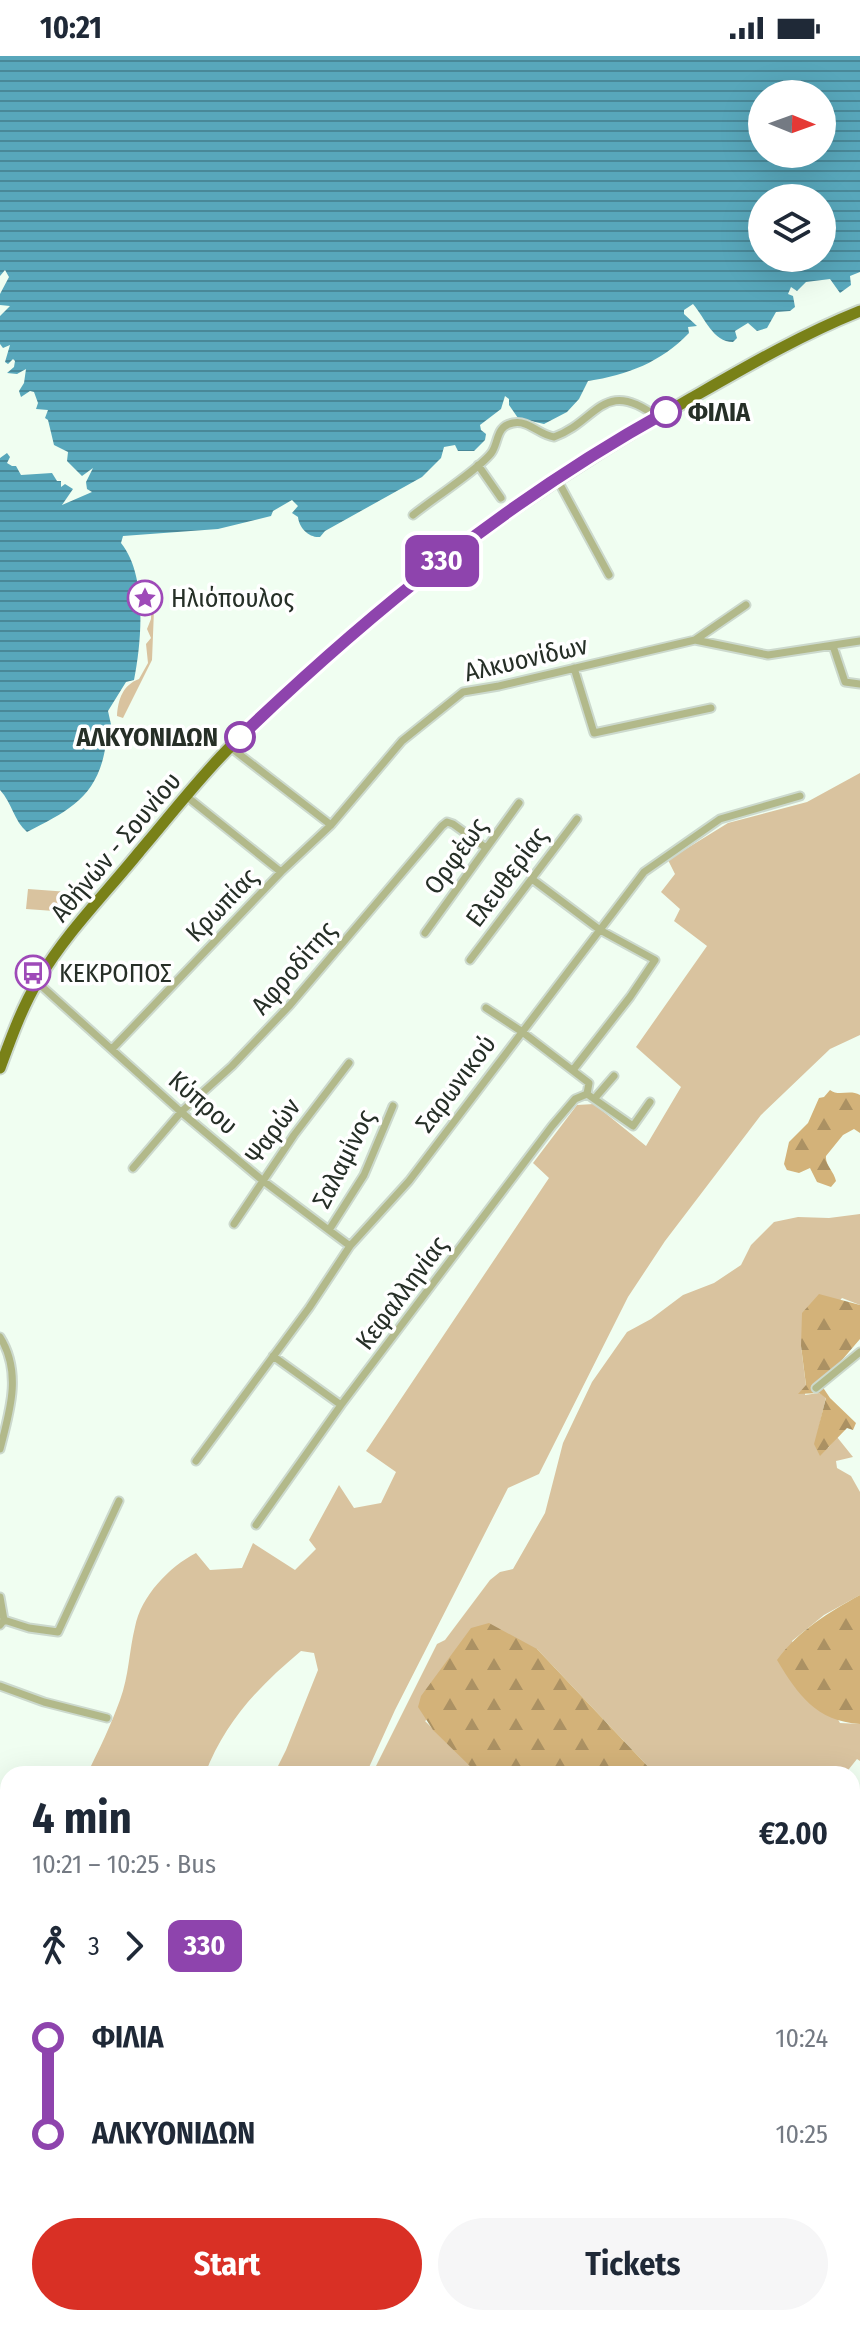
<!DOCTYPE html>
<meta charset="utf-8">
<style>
:root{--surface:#fff;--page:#f6f6f7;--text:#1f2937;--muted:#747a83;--accent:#d93025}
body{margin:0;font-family:"Fira Sans Condensed",sans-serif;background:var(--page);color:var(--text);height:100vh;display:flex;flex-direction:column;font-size:30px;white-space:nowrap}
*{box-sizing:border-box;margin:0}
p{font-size:26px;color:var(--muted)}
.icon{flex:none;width:44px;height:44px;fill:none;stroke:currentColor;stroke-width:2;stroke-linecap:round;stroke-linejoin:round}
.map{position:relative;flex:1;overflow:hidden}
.side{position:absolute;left:0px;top:1710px;width:860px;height:560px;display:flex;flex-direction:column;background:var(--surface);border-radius:24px 24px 0 0;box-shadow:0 8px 32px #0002}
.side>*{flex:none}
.badge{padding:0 16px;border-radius:12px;font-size:28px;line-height:52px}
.needle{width:52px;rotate:91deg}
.tools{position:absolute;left:748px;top:24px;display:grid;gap:16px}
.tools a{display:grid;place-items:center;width:88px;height:88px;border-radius:50%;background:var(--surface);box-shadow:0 8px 32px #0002;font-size:40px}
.map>.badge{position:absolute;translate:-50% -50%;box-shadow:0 0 0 4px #fff}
.legs{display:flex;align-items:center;gap:12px;height:88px;padding:0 32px;font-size:26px}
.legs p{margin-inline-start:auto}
.headline{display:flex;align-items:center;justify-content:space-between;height:136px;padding:0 32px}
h1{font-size:44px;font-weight:700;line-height:60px}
.action{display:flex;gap:16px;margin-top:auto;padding:16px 32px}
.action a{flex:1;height:92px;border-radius:48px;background:var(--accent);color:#fff;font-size:32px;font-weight:700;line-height:92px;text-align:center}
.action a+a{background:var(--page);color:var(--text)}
ul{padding:0 32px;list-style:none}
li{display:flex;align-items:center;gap:28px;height:96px;font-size:30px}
li i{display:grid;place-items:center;width:12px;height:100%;margin:0 10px;background:currentColor}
li i::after{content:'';width:20px;height:20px;margin:-10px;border:6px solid;border-radius:50%;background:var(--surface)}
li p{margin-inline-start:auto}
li:first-child i{background:linear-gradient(#0000 50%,currentColor 0)}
li:last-child i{background:linear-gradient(currentColor 50%,#0000 0)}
.status{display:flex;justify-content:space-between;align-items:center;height:56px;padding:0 40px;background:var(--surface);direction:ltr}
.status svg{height:22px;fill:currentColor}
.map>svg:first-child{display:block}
.green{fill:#d9c39f}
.forest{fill:url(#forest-firs)}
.water{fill:url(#water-rules);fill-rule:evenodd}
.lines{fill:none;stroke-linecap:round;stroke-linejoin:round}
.street-casing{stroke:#ccd9cd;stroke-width:11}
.primary-casing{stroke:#ccd9cd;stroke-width:15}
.street{stroke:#b2b98a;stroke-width:7}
.primary{stroke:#798118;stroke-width:11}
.line-1-casing{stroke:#fff;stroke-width:18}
.line-1{stroke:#8e44ad;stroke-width:12}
.stop-1-dot{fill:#fff;stroke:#8e44ad;stroke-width:4}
.labels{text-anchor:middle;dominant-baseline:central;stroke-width:7;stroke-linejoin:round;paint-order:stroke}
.stop-label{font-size:26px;font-weight:bold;fill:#262f27;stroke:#fff;text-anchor:start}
.poi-label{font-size:26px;fill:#262f27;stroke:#fff;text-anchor:start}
.street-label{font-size:26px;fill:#262f27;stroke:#fff}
</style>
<div class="status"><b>10:21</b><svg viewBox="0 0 49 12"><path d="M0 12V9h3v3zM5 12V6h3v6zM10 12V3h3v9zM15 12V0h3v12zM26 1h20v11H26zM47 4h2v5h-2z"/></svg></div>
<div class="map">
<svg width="860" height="2270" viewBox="0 0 860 2270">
<defs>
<pattern id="forest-firs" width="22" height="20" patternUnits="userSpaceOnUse" patternTransform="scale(2)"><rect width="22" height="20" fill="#d3b279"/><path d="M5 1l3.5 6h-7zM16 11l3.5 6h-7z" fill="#ab9163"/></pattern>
<pattern id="water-rules" width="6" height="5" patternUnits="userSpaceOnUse" patternTransform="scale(2)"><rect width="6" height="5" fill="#58a7bb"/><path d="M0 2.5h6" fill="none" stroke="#498898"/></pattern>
</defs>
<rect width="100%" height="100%" fill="#f0fef1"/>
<path class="green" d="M155 529 152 604 123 662 117 660C118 643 123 629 139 623L148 607 146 588 151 582 147 573 151 563 152 530Z
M860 717V979L830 993 761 1059 665 1185 628 1241 539 1418 508 1432 395 1654 366 1718H274L286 1694 318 1614 314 1597 301 1595C258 1631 225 1666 205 1718H87C99 1694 111 1669 120 1644 129 1620 129 1595 135 1571 141 1540 169 1511 196 1497L210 1514 242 1512 253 1487 295 1514 316 1493 309 1484 339 1429 354 1452 381 1447 396 1416 366 1395 549 1122 533 1107 577 1049 594 1048 646 1090 681 1031 636 991 707 890 674 865 680 853 661 836 675 818 668 804 728 767 807 746Z
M28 833 69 836 68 856 26 853Z
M860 1158V1249L842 1242 801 1290 806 1330 805 1339 819 1337 826 1341 815 1388 828 1392 837 1381 853 1401 836 1405 837 1412 851 1420 860 1436V1539L824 1559 792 1585 840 1667 860 1668V1705L857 1703 845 1718H655L537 1593 425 1665 479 1718H372L437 1588 445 1584 490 1524 500 1516 513 1513 545 1457 563 1387 592 1326 627 1276 651 1263 683 1239 714 1227 741 1209 751 1189 774 1166 798 1161 829 1162Z
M8 1828V1972L4 1930 0 1926V1838Z
M8 2098V2262H132V2270H0V2127H6Z"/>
<path class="forest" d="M830 1034C839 1041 849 1033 860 1039V1077L854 1073 843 1079 826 1100C825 1109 834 1115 836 1125L831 1131 817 1126 810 1112 799 1117 787 1114 784 1108 789 1086 808 1067 819 1042 824 1041Z
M819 1238 860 1249V1283L836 1311 818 1324 830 1342 856 1367 853 1374 847 1372 820 1400 814 1388 826 1342 819 1337 798 1338 806 1329 801 1290 802 1257Z
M860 1539V1668C816 1665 798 1639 777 1604 799 1574 828 1557 860 1539Z
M489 1567 537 1593 655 1718H478L433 1674 418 1651 421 1640 471 1572Z
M274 2262H354L362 2266 361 2270H268Z"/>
<path class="water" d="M0 0H860V216L850 220 851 229 840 237 830 223 806 226 797 235 791 231 788 238 793 240 795 251 790 255 776 256 767 272 757 275 748 267 735 275 737 282 733 286C713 286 705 262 693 248L684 254V258L697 270 688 271 689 277C661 306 628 319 588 325L579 343 567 356 544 368 518 362 509 349V343L505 340 501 353 480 369 481 374 486 378 485 384 474 395H458L455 389 444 391 441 402 422 421 325 475 320 481C309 482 299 472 298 461L292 457 298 450 292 444 273 455 271 460 218 473 123 480 121 487C147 519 142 584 134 624L126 626 108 655 114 682 106 687C99 740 70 754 27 776 14 765 12 747 0 734V402L7 397 10 401 7 407 12 410H16L21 419 52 417 57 425H61V431L65 428 73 433 62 449 92 436 87 433 86 426 93 412 82 420 67 405 68 396 54 389 48 364 45 362 48 354 36 353 38 347 34 336 30 335 21 341 19 335 24 327 26 313 17 318 7 317 14 311 15 305 13 303 8 308 5 306 10 289 3 292 0 288V260L10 250 0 249V238L9 221 5 214 0 220ZM762 38H822V98H762ZM762 142H822V202H762Z"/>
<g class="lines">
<g class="street-casing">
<path id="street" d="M478 409 501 442
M557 423 609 519
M413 459C430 445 482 411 492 396 499 385 496 370 513 367 529 364 539 379 554 381 597 366 603 320 657 361
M695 584 746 549
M833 590 845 626 860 628
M574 612 594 677 711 652
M230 691 331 769
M186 740 281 816
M532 823 600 874 655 904 630 941 573 1014
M425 877 519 747
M470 904 577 763
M37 926 181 1056 262 1124 350 1190
M486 952 521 975 589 1027 587 1038
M112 993 281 816 331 769 402 685 463 636 499 630 695 584 768 599 860 585
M587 1038 633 1070 650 1046
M595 1042 614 1020
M133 1112 181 1056 232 1010 290 949 442 770 447 766 453 768 486 792
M234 1168 294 1079 349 1007
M329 1174 364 1119 393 1050
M0 1281C22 1316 10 1355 0 1393
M273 1300 341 1349
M816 1332 860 1296
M196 1405 309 1252 350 1190 409 1125 644 816 720 763 800 740
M256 1469 341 1349 552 1070 575 1043 587 1038
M0 1541 4 1564 0 1569
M4 1564 29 1572 58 1576 119 1445
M0 1630 44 1646 107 1662
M852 1876 860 1885
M852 2104 860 2112
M852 2193 860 2188
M737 2262 745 2268"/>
</g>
<g class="primary-casing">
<path id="primary" d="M0 1012C11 982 22 951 39 923 66 877 106 837 140 795 170 760 198 723 231 690 366 553 521 439 688 344 744 312 800 279 860 255"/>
</g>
<use href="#street" class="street"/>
<use href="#primary" class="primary"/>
</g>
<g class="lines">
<g class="line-1-casing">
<path id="line-1" d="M240 681C369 557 509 443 666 356"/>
</g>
<use href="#line-1" class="line-1"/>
</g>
<defs>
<g id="sight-ring" transform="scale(1.8)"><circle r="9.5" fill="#fff" stroke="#9e4ab8" stroke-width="1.5"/><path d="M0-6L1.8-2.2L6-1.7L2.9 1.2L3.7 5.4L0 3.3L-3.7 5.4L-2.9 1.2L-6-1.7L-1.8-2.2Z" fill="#9e4ab8"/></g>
<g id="bus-ring" transform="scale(1.8)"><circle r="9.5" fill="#fff" stroke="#9e4ab8" stroke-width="1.5"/><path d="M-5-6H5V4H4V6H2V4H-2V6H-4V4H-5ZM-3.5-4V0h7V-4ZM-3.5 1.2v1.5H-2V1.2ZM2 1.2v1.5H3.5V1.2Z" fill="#9e4ab8"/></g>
</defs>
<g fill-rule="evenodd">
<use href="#sight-ring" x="145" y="542"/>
<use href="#bus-ring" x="33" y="917"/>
</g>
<g class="stop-1-dot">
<circle cx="666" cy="356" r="14"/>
<circle cx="240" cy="681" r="14"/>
</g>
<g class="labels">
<g class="stop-label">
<text x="688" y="356">ΦΙΛΙΑ</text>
<text x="218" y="681" text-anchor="end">ΑΛΚΥΟΝΙΔΩΝ</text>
</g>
<g class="poi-label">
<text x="171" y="542">Ηλιόπουλος</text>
<text x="59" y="917">ΚΕΚΡΟΠΟΣ</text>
</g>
<g class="street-label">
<text transform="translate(526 603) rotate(-13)">Αλκυονίδων</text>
<text transform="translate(116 791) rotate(-50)">Αθήνών - Σουνίου</text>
<text transform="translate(456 800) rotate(-54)">Ορφέως</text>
<text transform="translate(507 821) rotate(-53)">Ελευθερίας</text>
<text transform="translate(222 849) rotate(-46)">Κρωπίας</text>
<text transform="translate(294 912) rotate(-49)">Αφροδίτης</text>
<text transform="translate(456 1028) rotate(-53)">Σαρωνικού</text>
<text transform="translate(203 1047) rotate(41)">Κύπρου</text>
<text transform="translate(273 1075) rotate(-54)">Ψαρών</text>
<text transform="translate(344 1103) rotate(-63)">Σαλαμίνος</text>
<text transform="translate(402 1237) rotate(-53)">Κεφαλληνίας</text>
</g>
</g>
</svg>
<div class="tools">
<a><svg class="needle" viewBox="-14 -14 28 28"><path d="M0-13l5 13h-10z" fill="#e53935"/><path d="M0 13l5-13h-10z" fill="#747a83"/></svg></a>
<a><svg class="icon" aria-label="layers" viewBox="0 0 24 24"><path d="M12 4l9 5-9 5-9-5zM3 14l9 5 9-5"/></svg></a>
</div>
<b class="badge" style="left:442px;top:505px;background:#8e44ad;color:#fff">330</b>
<section class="side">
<div class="headline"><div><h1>4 min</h1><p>10:21 – 10:25 · Bus</p></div><b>€2.00</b></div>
<div class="legs"><svg class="icon" aria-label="walk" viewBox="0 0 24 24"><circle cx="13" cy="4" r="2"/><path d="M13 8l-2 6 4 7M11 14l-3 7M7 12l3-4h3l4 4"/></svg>3<svg class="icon" aria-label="forward" viewBox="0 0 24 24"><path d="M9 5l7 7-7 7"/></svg><b class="badge" style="background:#8e44ad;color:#fff">330</b></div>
<ul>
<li><i style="color:#8e44ad"></i><b>ΦΙΛΙΑ</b><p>10:24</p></li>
<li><i style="color:#8e44ad"></i><b>ΑΛΚΥΟΝΙΔΩΝ</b><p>10:25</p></li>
</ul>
<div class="action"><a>Start</a><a>Tickets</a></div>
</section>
</div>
